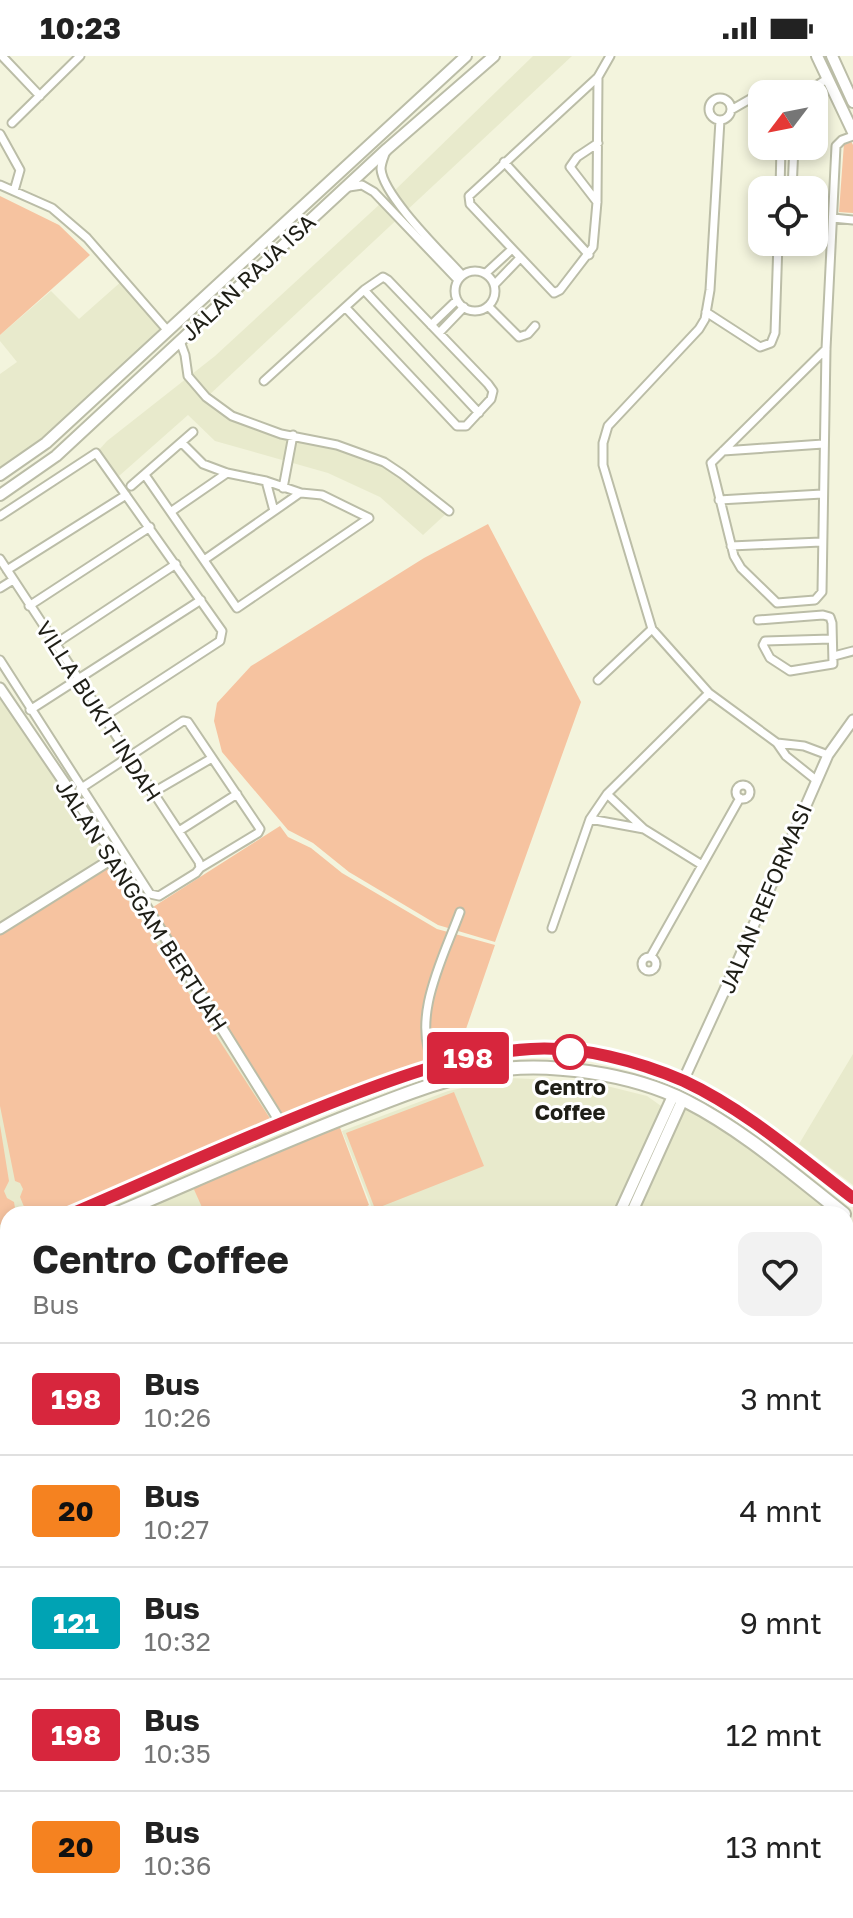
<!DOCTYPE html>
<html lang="id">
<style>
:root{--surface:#fff;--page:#f2f2f2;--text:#222;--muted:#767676;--line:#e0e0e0}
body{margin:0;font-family:"Golos Text",sans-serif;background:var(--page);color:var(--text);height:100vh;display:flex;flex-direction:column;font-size:30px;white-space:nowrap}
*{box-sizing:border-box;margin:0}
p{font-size:26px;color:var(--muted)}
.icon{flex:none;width:44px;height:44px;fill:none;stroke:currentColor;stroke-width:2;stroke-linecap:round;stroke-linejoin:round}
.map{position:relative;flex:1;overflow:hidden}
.sheet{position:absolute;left:0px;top:1150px;width:854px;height:712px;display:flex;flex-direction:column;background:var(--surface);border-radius:24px 24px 0 0;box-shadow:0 4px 12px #0003}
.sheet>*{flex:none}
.badge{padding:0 16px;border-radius:6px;font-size:28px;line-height:52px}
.needle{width:52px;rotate:238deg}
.tools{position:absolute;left:748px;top:24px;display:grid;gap:16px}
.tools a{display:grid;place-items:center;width:80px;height:80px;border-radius:16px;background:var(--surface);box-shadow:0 4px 12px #0003;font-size:40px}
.map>.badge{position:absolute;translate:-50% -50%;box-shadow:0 0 0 4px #fff}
.round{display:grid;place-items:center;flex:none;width:84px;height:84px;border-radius:16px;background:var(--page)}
.headline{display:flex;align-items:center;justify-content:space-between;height:136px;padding:0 32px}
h1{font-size:38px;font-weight:700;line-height:60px}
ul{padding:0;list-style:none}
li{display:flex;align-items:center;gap:24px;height:112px;padding:0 32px;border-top:2px solid var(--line)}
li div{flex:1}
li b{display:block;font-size:30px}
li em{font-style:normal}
li .badge{min-width:88px;font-weight:700;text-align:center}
.status{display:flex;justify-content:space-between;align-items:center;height:56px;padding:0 40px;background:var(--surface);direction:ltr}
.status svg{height:22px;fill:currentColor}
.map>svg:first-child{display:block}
.built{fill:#e8eacc}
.green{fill:#f6c3a0}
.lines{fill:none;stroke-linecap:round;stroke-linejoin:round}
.minor-casing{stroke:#bbbda7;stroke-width:11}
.tertiary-casing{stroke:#bbbda7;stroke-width:13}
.secondary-casing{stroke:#bbbda7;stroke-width:14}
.trunk-casing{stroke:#bbbda7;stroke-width:16}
.minor{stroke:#fff;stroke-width:7}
.tertiary{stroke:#fff;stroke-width:9}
.secondary{stroke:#fff;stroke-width:10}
.trunk{stroke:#fff;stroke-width:12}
.line-casing{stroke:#fff;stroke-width:18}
.line{stroke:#d7263d;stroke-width:12}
.stop-dot{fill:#fff;stroke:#d7263d;stroke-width:4}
.labels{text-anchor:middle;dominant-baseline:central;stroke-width:6;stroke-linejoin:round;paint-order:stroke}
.street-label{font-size:22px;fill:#1e1e16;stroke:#fff}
.stop-label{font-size:22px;font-weight:bold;fill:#1e1e16;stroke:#fff}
</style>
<div class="status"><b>10:23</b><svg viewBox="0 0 49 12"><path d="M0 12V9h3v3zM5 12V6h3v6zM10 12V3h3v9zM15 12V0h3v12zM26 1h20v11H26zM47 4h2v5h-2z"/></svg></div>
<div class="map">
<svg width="853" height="1862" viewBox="0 0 853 1862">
<rect width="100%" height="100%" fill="#f3f4dd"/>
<path class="built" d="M533 0H572L207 341 232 360 384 406 449 455 423 479 380 441 328 417 215 385 188 359 119 420 98 395 107 385 215 300 393 136Z
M123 224 168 275 46 387 0 419V318L17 306 0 285V279L51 235 79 263Z
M0 632 115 801 281 1067 302 1105 301 1158H8V1854H226L225 1862H0Z
M853 998V1129L799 1088Z
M510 1022 574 1025 611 1031 647 1040 664 1052 617 1158H361L372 1152 342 1075 448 1035Z
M684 1050 727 1073 838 1158H639Z
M846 1164 853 1169V1266L846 1263Z"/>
<path class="green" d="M851 85 853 89V157L839 156 844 87Z
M0 140 59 169 90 199 0 279Z
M488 468 581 646 495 886 438 869 349 816 313 787 288 774 222 696 214 665 217 647 251 610 424 502Z
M280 770 288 781 311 792 342 817 437 873 495 889 457 999 404 1012 284 1062 150 853Z
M103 805 271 1064 59 1158H27L20 1141 23 1133 20 1127 15 1125 0 1050V868Z
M454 1036 484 1110 375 1153 346 1077Z
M0 1069 9 1125 4 1135 7 1142 14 1146 16 1158H8V1167L0 1169Z
M339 1069 369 1149 353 1158H205L192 1129Z
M8 1218V1313L0 1315V1222Z
M8 1577V1700L0 1701V1579Z"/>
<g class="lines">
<g class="minor-casing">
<path id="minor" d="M2 0 40 40
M598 21 597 146 593 191 560 234 554 237 470 148 469 140 598 21 610 0
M803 38 827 23
M709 53a11 11 0 1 1 22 0a11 11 0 1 1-22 0Z
M731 54 771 31 778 33 782 38
M720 64 710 234 705 263 699 273 608 370 603 387V409L652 573 709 637 777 687 786 700 816 724
M12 67 80 0
M0 78 20 114 14 135
M386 95C384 101 381 107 381 113 383 140 443 198 462 219
M504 106 589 199
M0 129 52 152 87 182 168 275
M349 131 362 129 374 136 458 224
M780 134 781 90
M792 134 794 90
M597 146 570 111 577 101 598 87
M833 162 853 164
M455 235a20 20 0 1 1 40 0a20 20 0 1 1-40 0Z
M486 217 511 194
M495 228 520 202
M364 234 479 357
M489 251 519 281 528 278 535 270
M706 256 760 291 771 287 775 277 778 186
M431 269 457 244
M439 277 464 251
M180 285 185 299 188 320 206 341 232 360 281 378 337 389 384 406 402 418 449 455
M826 293 711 407 734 500 741 512 777 547 815 544 822 536 826 293 836 90 842 84 853 80
M264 325 364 234 383 221 388 224 488 328 493 335 491 343 466 370H457L346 252
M723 395 823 388
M145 419 237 552 369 462 322 439 301 437 266 425 227 417 203 408 182 387
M266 425 274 455
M131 430 193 376
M283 432 293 379
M719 444 822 438
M172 455 227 417
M0 460 96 397 222 575 220 585 102 662
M731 490 821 486
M0 503 199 806 200 812 196 817 159 840 150 838 0 604
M204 504 300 437
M7 514 126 439
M0 532 13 524
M29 550 150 471
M758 564 823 559 830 561 832 567 833 608 790 615 770 602 763 589 765 585 831 583
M55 588 176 508
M834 600 853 595
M598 624 652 573
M30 654 201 544
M777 687 804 690 828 699
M736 736a7 7 0 1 1 14 0a7 7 0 1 1-14 0Z
M80 733 183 665 188 666 260 773 258 777 200 812
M152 737 212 702
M590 763 644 773 607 738
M644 773 702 809
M179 775 237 738
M552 872 590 763 607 738 709 637
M651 900 740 742
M642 908a7 7 0 1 1 14 0a7 7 0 1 1-14 0Z
M435 1010C409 964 444 900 460 856
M846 1267 851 1268 853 1431
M0 1318 8 1316
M0 1354 8 1352
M0 1388 8 1386
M846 1445 853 1441
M846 1478H853
M846 1533H853
M846 1610H853
M846 1689H853
M846 1742H853
M846 1803 853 1804
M477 1854V1862
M618 1858 837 1857
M225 1862 226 1854
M281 1862V1854
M375 1862V1854
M416 1862 417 1854
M538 1862V1854"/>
</g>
<g class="tertiary-casing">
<path id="tertiary" d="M0 632 115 801 281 1067
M0 873 115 801
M683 1025 738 905 828 699 853 664"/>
</g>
<g class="secondary-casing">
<path id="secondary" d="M817 0 853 76
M832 0 853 46
M0 419 46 387 466 0
M0 439 56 400 387 93 494 0
M619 1158 673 1040
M631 1158 683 1043
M570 1854V1862
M559 1862V1854"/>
</g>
<g class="trunk-casing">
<path id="trunk" d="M71 1158C160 1120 248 1079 339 1045 401 1021 463 996 531 993 581 991 639 1005 684 1025 746 1054 799 1101 853 1142
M116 1158C194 1125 272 1090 351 1059 396 1042 442 1022 490 1015 548 1005 633 1018 686 1045 743 1074 793 1118 844 1158
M0 1186 8 1183
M0 1205 8 1201"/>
</g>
<use href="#minor" class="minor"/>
<use href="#tertiary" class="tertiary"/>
<use href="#secondary" class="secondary"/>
<use href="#trunk" class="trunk"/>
</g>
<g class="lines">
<g class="line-casing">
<path id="line" d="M71 1158C160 1120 248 1079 339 1044 401 1020 463 997 531 993 581 990 638 1005 684 1025 746 1054 799 1101 853 1142"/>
</g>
<use href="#line" class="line"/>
</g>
<circle class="stop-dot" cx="570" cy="996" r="16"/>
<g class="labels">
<g class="street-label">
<text transform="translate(248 221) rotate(-43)">JALAN RAJA ISA</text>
<text transform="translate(99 655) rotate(57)">VILLA BUKIT INDAH</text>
<text transform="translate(765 842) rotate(-67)">JALAN REFORMASI</text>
<text transform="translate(142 849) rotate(57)">JALAN SANGGAM BERTUAH</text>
</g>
<g class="stop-label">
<text x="570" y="1030">Centro<tspan x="570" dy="25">Coffee</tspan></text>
</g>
</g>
</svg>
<div class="tools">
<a><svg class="needle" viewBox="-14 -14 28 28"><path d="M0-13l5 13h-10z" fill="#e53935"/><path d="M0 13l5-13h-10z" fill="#767676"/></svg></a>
<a><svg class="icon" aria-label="locate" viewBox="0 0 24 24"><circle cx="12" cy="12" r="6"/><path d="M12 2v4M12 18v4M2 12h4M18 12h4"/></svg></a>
</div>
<b class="badge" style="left:468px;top:1002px;background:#d7263d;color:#fff">198</b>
<section class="sheet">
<div class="headline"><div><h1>Centro Coffee</h1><p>Bus</p></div><a class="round"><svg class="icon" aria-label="heart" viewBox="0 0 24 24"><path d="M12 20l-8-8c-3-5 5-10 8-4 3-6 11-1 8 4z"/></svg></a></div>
<ul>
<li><span class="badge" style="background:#d7263d;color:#fff">198</span><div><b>Bus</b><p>10:26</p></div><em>3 mnt</em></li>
<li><span class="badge" style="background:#f58220;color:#111">20</span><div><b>Bus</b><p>10:27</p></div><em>4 mnt</em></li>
<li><span class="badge" style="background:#00a3b4;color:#fff">121</span><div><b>Bus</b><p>10:32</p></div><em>9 mnt</em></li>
<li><span class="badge" style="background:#d7263d;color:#fff">198</span><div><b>Bus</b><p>10:35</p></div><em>12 mnt</em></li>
<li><span class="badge" style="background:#f58220;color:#111">20</span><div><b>Bus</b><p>10:36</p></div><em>13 mnt</em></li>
</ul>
</section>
</div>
